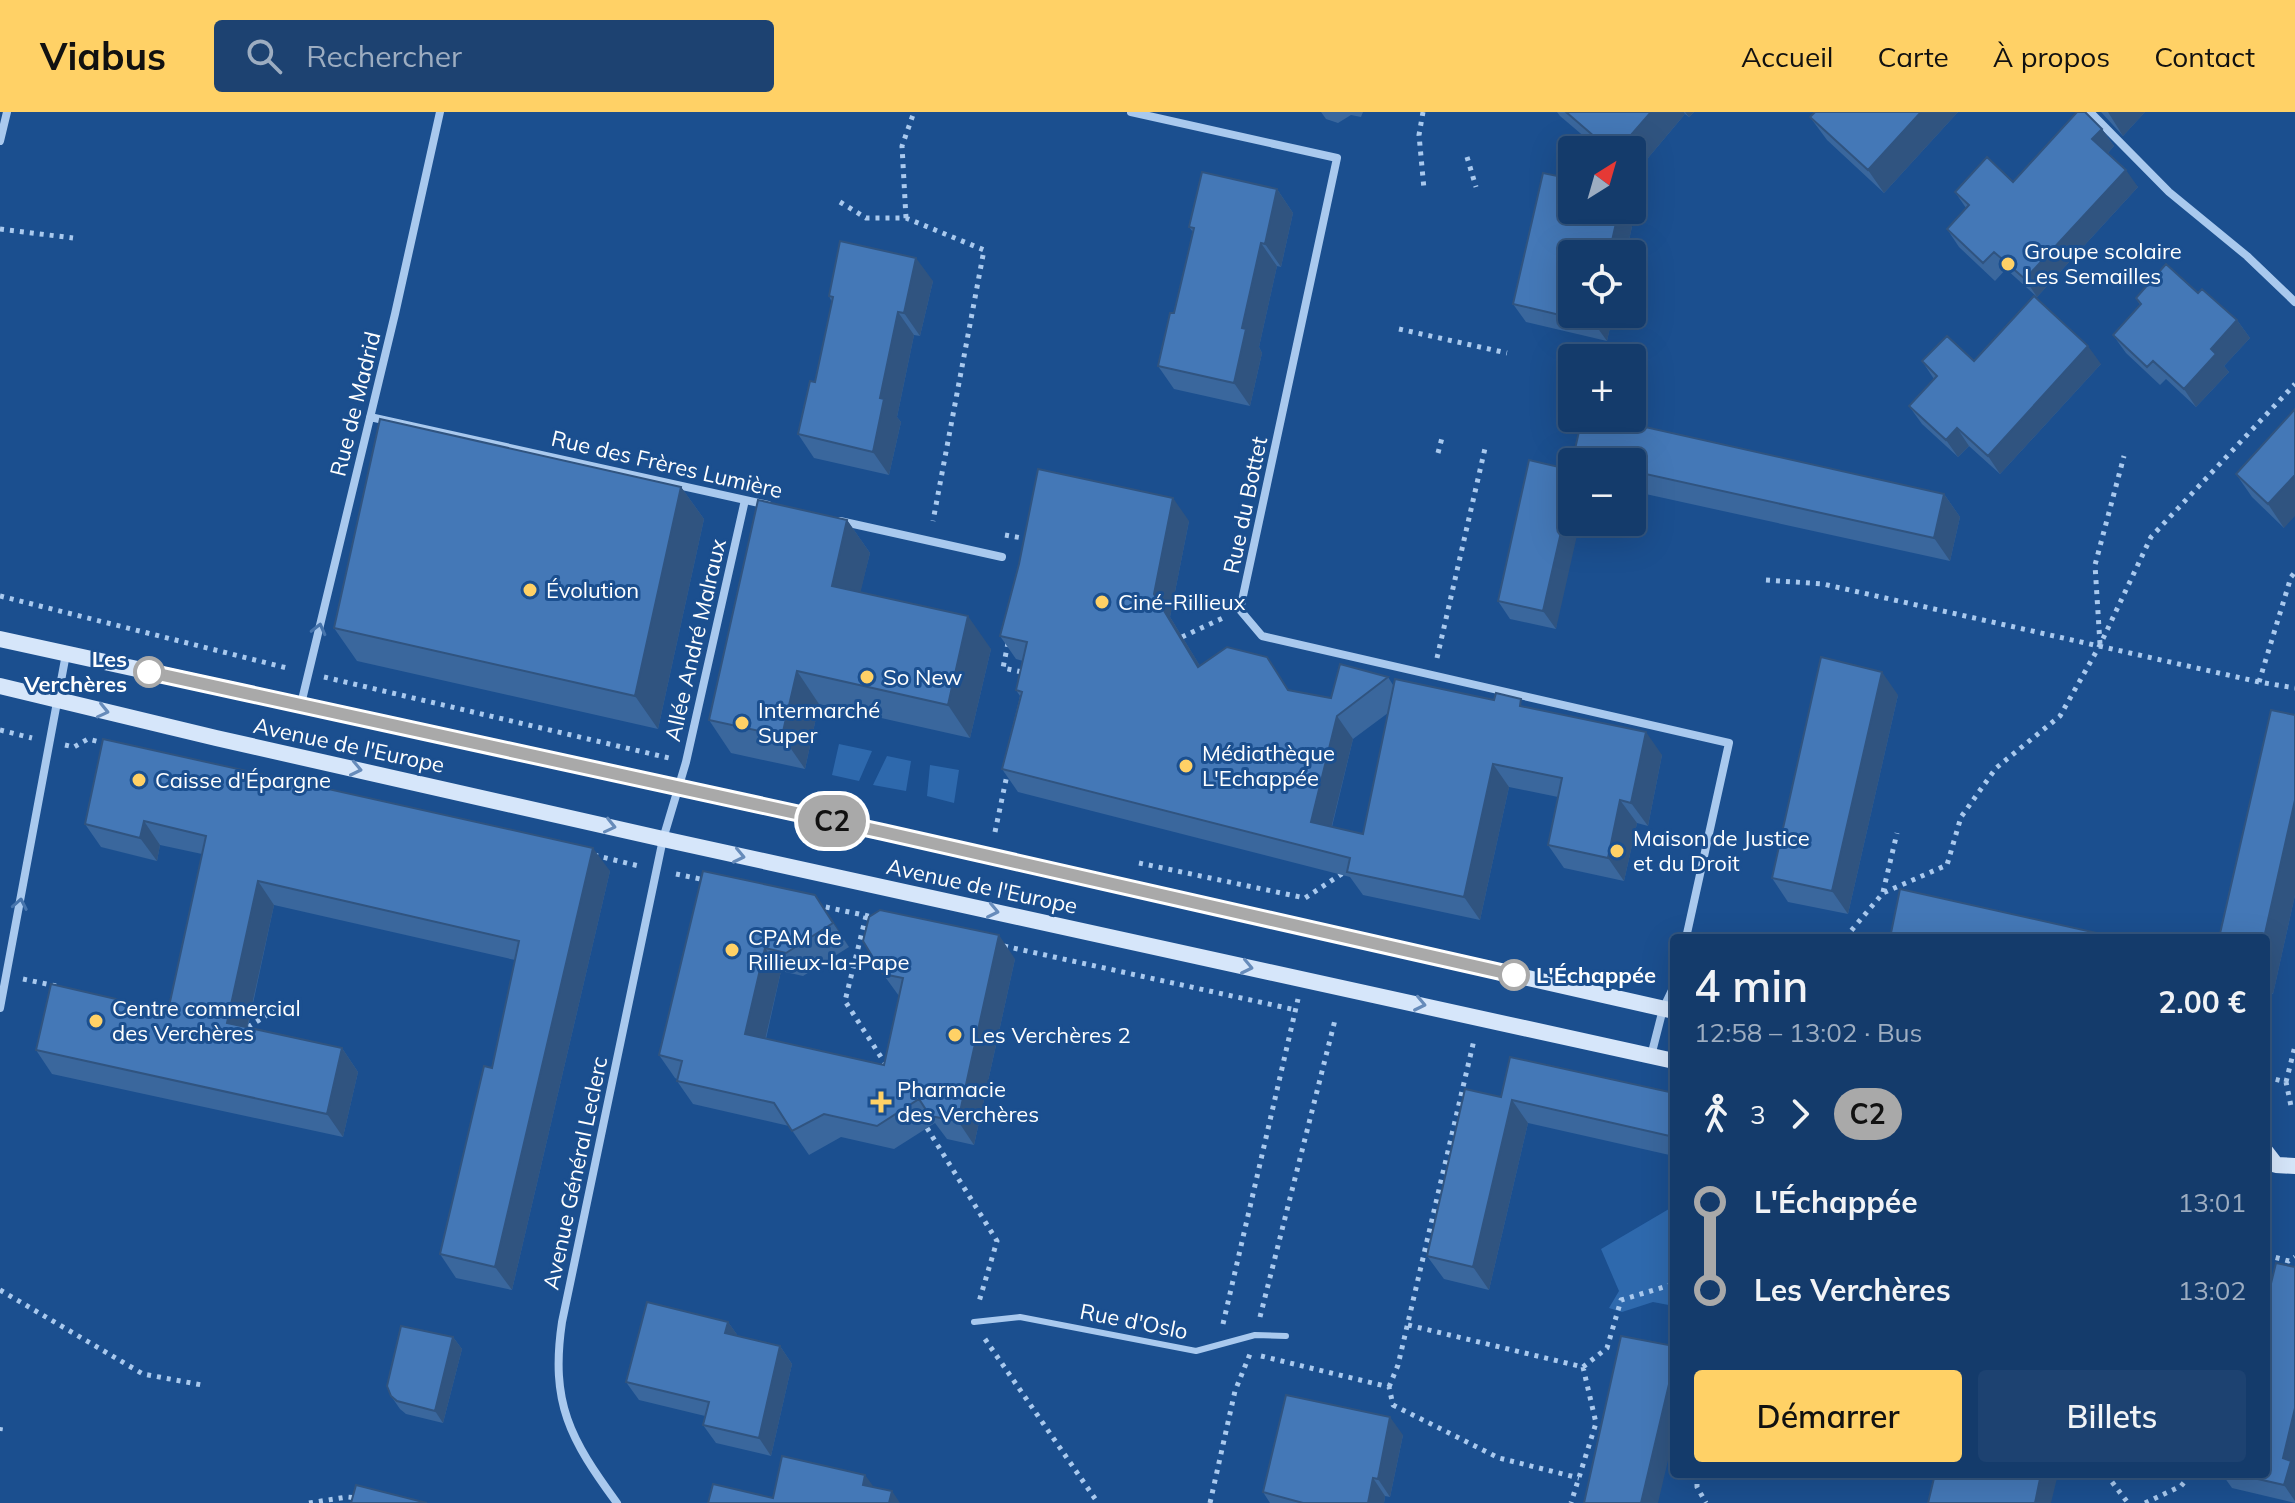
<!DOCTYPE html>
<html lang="fr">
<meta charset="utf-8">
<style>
:root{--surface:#143b6b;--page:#1d4271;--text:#f1f3f6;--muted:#9dadc1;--line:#33557e;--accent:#ffd166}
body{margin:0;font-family:Mulish,sans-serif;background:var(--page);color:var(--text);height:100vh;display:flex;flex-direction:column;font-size:30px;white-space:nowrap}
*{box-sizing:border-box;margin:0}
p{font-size:26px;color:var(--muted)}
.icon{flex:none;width:44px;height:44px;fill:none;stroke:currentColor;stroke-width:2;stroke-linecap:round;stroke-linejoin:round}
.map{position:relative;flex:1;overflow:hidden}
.side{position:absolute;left:1670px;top:822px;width:600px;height:544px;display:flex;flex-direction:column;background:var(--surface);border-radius:8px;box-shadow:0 8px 32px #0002,0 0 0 2px var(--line)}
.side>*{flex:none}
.badge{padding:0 16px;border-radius:26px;font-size:28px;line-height:52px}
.needle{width:52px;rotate:37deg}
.tools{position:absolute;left:1558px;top:24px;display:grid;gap:16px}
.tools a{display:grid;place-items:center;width:88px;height:88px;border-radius:8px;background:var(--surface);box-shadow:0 8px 32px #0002,0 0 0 2px var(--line);font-size:40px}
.map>.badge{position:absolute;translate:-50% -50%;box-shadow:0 0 0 4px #fff}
.legs{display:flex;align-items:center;gap:12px;height:88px;padding:0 24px;font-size:26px}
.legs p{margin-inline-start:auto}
.head{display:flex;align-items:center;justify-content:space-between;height:136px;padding:0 24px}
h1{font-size:44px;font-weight:600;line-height:60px}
.cta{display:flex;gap:16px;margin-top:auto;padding:16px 24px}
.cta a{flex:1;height:92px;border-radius:8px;background:var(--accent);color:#111;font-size:32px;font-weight:600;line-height:92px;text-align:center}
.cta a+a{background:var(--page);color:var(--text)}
ul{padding:0 24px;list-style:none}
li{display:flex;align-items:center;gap:28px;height:88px;font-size:30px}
li i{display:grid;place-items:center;width:12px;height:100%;margin:0 10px;background:currentColor}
li i::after{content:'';width:20px;height:20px;margin:-10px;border:6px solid;border-radius:50%;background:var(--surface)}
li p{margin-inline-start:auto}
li:first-child i{background:linear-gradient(#0000 50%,currentColor 0)}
li:last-child i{background:linear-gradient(currentColor 50%,#0000 0)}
header{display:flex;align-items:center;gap:48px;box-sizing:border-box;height:112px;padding:0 40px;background:var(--accent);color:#111}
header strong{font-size:38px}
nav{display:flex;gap:44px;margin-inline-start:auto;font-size:28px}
.search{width:560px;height:72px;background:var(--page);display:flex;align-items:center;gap:20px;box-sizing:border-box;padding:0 28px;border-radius:8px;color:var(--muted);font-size:30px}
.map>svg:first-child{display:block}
.green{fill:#2e69ad}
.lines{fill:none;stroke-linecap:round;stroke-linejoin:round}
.path{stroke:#a9c9ee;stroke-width:5;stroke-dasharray:4 6;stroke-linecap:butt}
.lane{stroke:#a9c9ee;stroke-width:6}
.street{stroke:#a9c9ee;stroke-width:8}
.secondary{stroke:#d6e6fa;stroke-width:16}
.wall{fill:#3a679d;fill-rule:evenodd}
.shaded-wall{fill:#305480}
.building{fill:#4478b7;stroke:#305480;stroke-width:2}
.oneway{stroke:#4674ac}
.oneway2{stroke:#668bba}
.line-1-casing{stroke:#fff;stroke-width:18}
.line-1{stroke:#a9a9a9;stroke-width:12}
.poi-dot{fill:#ffd166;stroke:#1b4f8f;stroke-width:3}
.stop-1-dot{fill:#fff;stroke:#a9a9a9;stroke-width:4}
.labels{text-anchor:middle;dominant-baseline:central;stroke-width:6;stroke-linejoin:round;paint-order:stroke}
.poi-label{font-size:22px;fill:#fff;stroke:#1b4f8f;text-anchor:start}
.street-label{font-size:22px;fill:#fff;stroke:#1b4f8f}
.stop-label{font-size:22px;font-weight:bold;fill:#fff;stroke:#1b4f8f;text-anchor:end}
</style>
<header>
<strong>Viabus</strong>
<div class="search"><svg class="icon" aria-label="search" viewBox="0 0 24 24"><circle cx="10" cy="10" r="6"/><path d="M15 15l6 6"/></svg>Rechercher</div>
<nav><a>Accueil</a><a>Carte</a><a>À propos</a><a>Contact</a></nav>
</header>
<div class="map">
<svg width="2295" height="1391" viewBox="0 0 2295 1391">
<rect width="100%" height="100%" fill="#1b4f8f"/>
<path class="green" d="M839 632 872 639 859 669 832 663Z
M887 644 911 649 906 679 873 673Z
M930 653 959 658 954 691 927 684Z
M1674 1094V1194L1653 1190 1622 1200 1609 1196 1619 1179 1601 1137Z"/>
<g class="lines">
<path class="path" d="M1423 0 1419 23 1424 77
M1467 45 1476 75
M840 90 866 106H906L984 138 933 409
M906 106 902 34 914 0
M0 117 73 126
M1399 217 1507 241
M1438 341 1443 322
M1005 423 1028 427 1027 431
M1766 468 1823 472 2259 570 2295 576
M0 484 291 557
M1182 525 1225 505
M1008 531 1003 556 1027 561
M2100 532 2095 453 2124 344
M1437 546 1486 332
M324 565 669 646
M2259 570 2291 465 2295 460
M0 618 32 626
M65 633 74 635 88 627 108 632
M995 720 1008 658
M594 743 639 754
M1139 751 1305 786 1346 759
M676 762 705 768
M1883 780 1897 721
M816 793 873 805
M866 804 845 889 888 956
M1845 826 1883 781 1947 753 1961 705 1996 656 2060 604 2100 533 2151 425 2295 272
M1004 834 1296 898
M23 867 56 874
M248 915 277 897
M2266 965 2286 970 2291 994
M2286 970 2295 934
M927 1016 997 1129 978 1193
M2266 1143 2289 1149 2295 1145
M0 1178 143 1262 202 1273
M1260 1205 1335 908
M1223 1212 1298 887
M1408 1213 1583 1255 1596 1311 1571 1391
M985 1227 1098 1391
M1261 1244 1389 1275 1393 1293 1499 1346 1579 1366
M1583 1255 1607 1236 1621 1188 1674 1172
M1389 1275 1398 1253 1474 928
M0 1319 1 1312
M1697 1362V1375L1706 1391
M2106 1362 2128 1391
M309 1391 347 1385 359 1386
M1210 1391 1235 1279 1250 1242
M2145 1391 2181 1374 2191 1362"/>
<path class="lane" d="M974 1210 1020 1205 1196 1239 1255 1223 1286 1224"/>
<path class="street" d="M1131 0 1337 46 1240 498 1262 524 1729 631 1686 826
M2090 0 2169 80 2247 144 2295 190
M0 29 7 0
M370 305 768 393
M840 409 1002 445
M301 592 395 202 440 0
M0 896 66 542
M1651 944 1663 897 1674 874
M617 1391C570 1327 550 1291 562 1210L663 727 686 650 745 388"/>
<path class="secondary" d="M0 527 909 726 1674 899
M0 574 216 626 663 727 1674 949
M2266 1040 2276 1053 2295 1054"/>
</g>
<path class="wall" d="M1321 0H1363L1361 5 1351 3 1338 11 1326 7Z
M1557 0H1694L1689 5 1685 2 1632 65V38H1600L1560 4Z
M1958 0 1884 81 1827 28 1810 5Z
M2101 0H2145L2123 24Z
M2102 17 2114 34 2108 41 2138 75 2037 185 2006 157 1995 169 1959 135 1947 117 1966 96 1955 80 2013 70Z
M1543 61 1572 67V98H1632V91L1636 96 1626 142H1572V202H1613L1607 229 1526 210 1513 192Z
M1277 77 1293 101 1281 155 1277 154 1259 235 1262 241 1250 294 1174 277 1158 254 1174 201 1193 120 1189 115Z
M933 169 920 224 914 223 897 305 901 310 889 363 814 346 798 322 815 270 832 190 829 184Z
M2198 181 2237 208 2250 226 2224 254 2229 260 2196 295 2166 267 2160 273 2126 241 2113 223 2140 193 2136 186Z
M1922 249H1974L2101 252 2000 362 1969 334 1958 345 1922 312 1909 294 1934 267Z
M2295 297 2284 416 2252 385 2236 362Z
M1582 306H1605L1944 382 1960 405 1950 449 1632 379V350H1575L1573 346Z
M1572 358 1556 517 1510 507 1498 489Z
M681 375 704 407 658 617 357 549 334 516Z
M847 408 870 441 860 480 991 537 970 626 819 592 805 657 731 641 709 608Z
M1189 409 1170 505 1200 554 1289 578 1331 586 1388 565 1393 573 1527 595 1662 643 1648 714 1637 711 1624 769 1564 756 1548 733 1558 685 1509 675 1480 808 1363 783 1350 765 1018 680 1002 657 1020 584 1016 578 1023 549 1016 547 1000 524ZM1388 601 1363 722 1332 715 1353 627Z
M1898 583 1848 802 1788 790 1772 766Z
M2295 603V783L2273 882 2266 880V826Z
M103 627 610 759 512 1178 456 1166 440 1142 492 956 515 848 274 793 248 915 342 936 358 960 343 1025 52 962 36 938 168 899 202 742 160 733 157 749 101 735 85 712Z
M815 783 849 835 803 864 781 859 766 927 884 953 899 884 883 862 1015 847 974 1033 947 1027 935 1011 894 1037 841 1025 809 1043 789 1014 693 992 677 969V967L675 966 659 943Z
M1891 821 2119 826H1894Z
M1674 981V1044L1528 1011 1489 1178 1444 1167 1427 1144 1501 985Z
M2295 1155V1391L2232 1376 2222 1362H2266Z
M728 1210 738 1224 780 1234 792 1252 771 1344 716 1331 703 1313 705 1304 639 1288 626 1270Z
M453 1225 462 1237 443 1311 406 1302 400 1297 391 1284Z
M1403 1323 1390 1385 1385 1384 1384 1391H1270L1263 1380Z"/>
<path class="shaded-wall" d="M1651 0H1684L1685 2 1632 65V38H1618Z
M1685 0H1694L1689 5Z
M1921 0H1958L1884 81 1868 58Z
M2108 0H2145L2123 24Z
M2102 17 2114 34 2105 44 2092 27Z
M2126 58 2138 75 2037 185 2025 167Z
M1277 77 1293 101 1281 155 1265 132Z
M1632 91 1636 96 1626 142H1609L1619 98H1632Z
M1261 131 1277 154 1259 235 1262 241 1250 294 1234 271 1242 216Z
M916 146 933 169 920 224 904 201Z
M898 200 914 223 897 305 901 310 889 363 873 340 880 286Z
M1596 202H1613L1607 229 1594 211Z
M2237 208 2250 226 2224 254 2229 260 2196 295 2184 277 2211 237Z
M2088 234 2101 252 2000 362 1988 344Z
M1957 316 1969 334 1958 345 1946 328Z
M2295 363V404L2284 416 2268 392Z
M1572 372V410H1580L1556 517 1543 499Z
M681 375 704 407 658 617 635 584Z
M1944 382 1960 405 1950 449 1934 426Z
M1173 386 1189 409 1170 505 1215 578 1198 555 1154 482Z
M847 408 870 441 854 507 832 474Z
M968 504 991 537 970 626 948 593Z
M797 559 819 592 805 657 782 624Z
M1882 560 1898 583 1848 802 1832 779Z
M1337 604 1353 627 1327 733 1311 710Z
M1646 620 1662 643 1648 714 1631 691Z
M1493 652 1509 675 1480 808 1464 785Z
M1620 688 1637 711 1624 769 1608 746Z
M2295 688V783L2273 882 2266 872V826H2264Z
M144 709 160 733 157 749 140 726Z
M593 736 610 759 512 1178 495 1155Z
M258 769 274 793 243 934 227 911Z
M815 783 832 807 849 835 833 811Z
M999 823 1015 847 974 1033 958 1009Z
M765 836 781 859 761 945 745 922Z
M342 936 358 960 343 1025 327 1002Z
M1512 988 1528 1011 1489 1178 1473 1155Z
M728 1210 741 1228 725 1221Z
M453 1225 462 1237 443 1311 435 1299Z
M780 1234 792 1252 771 1344 759 1326Z
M1674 1251V1323L1658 1391H1641Z
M2295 1296V1389L2284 1373 2283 1346Z
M1390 1305 1403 1323 1390 1385 1378 1367Z
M2041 1362H2058L2051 1391H2035Z
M865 1363 876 1378 863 1373Z
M1373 1366 1385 1384 1384 1391H1368Z
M892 1379 900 1391H889Z"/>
<path class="building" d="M1566 0H1651L1618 38H1610Z
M1815 0H1921L1868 58 1810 5Z
M2077 0H2085L2102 17 2092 27 2126 58 2025 167 1994 140 1983 151 1947 117 1969 93 1955 80 1987 45 2013 70Z
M1202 60 1277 77 1265 132 1261 131 1242 216 1246 217 1234 271 1158 254 1170 201H1174L1194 116 1189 115Z
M1543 61 1572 67V98H1619L1609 142H1572V202H1596L1594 211 1513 192Z
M840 129 916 146 904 201 898 200 880 286 884 287 873 340 798 322 810 269 815 270 833 185 829 184Z
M2166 152 2198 181 2202 177 2237 208 2211 237 2216 242 2184 277 2153 249 2147 255 2113 223 2141 192 2136 186Z
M2034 184 2088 234 1988 344 1957 316 1946 328 1909 294 1937 264 1922 249 1947 224 1974 249Z
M2295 297V363L2268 392 2236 362Z
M1582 306H1605L1944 382 1934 426 1632 359V350H1590L1573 346Z
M380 307 681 375 635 584 334 516Z
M1529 348 1572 358V372L1543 499 1498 489Z
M1038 357 1173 386 1154 482 1198 555 1227 535 1267 545 1288 578 1331 586 1340 552 1388 565 1337 604 1311 710 1363 722 1395 567 1494 588 1496 581 1521 587 1520 594 1646 620 1631 691 1620 688 1608 746 1548 733 1562 666 1493 652 1464 785 1347 760 1350 746 1002 657 1022 580 1016 578 1027 530 1000 524 1019 452Z
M758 388 847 408 832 474 968 504 948 593 797 559 782 624 709 608Z
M1821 545 1882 560 1832 779 1772 766Z
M2271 598 2295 603V688L2264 826H2219Z
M103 627 593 736 495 1155 440 1142 484 954 492 956 519 829 258 769 227 911 342 936 327 1002 36 938 51 872 168 899 206 724 144 709 140 726 85 712Z
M703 759 815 783 833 811 786 841 765 836 745 922 884 953 903 866 883 862 863 829 869 805 880 798 999 823 958 1009 930 1004 919 987 877 1014 824 1002 792 1019 774 991 677 969 682 949 659 943Z
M1900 777 2119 826H1913L1891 821Z
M1510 945 1674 981V1025L1512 988 1473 1155 1427 1144 1465 977 1501 985Z
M2276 1151 2295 1155V1296L2283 1346 2291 1349 2284 1373 2236 1362H2266V1192Z
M647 1190 728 1210 725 1221 780 1234 759 1326 703 1313 709 1290 626 1270Z
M401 1214 453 1225 435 1299 397 1289 391 1284 387 1274Z
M1621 1224 1674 1234V1251L1641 1391H1584Z
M1286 1283 1390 1305 1378 1367 1373 1366 1368 1391H1303L1263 1380Z
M782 1344 865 1363 863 1373 892 1379 889 1391H708L713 1372 773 1386Z
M1935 1362H2041L2035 1391H1928Z
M356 1373 427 1391H351Z"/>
<defs><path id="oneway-chevron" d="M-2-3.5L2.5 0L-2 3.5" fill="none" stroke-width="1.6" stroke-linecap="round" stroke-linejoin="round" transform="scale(2)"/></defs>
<g class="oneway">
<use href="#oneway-chevron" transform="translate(319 517) rotate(-76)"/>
<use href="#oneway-chevron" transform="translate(20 792) rotate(-79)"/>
</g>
<g class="oneway2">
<use href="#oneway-chevron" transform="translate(103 599) rotate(13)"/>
<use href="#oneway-chevron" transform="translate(356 657) rotate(12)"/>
<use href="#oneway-chevron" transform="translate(610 714) rotate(13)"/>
<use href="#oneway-chevron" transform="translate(739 744) rotate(12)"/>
<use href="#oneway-chevron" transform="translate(993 799) rotate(12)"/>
<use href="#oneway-chevron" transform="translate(1247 855) rotate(12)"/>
<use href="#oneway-chevron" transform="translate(1420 892) rotate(12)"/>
</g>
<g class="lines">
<g class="line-1-casing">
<path id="line-1" d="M149 560 883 720 1514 863"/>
</g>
<use href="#line-1" class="line-1"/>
</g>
<g class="poi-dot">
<circle cx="2008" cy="152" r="8"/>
<circle cx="530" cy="478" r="8"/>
<circle cx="1102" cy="490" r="8"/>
<circle cx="867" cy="565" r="8"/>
<circle cx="742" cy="611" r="8"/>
<circle cx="1186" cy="654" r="8"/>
<circle cx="139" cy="668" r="8"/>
<circle cx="1617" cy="739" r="8"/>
<circle cx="732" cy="838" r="8"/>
<circle cx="96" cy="909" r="8"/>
<circle cx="955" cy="923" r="8"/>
<path d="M877 978h8v8h8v8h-8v8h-8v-8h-8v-8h8z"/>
</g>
<g class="stop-1-dot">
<circle cx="149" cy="560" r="14"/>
<circle cx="1514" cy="863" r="14"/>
</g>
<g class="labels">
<g class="poi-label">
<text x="2024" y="139">Groupe scolaire<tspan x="2024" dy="25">Les Semailles</tspan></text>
<text x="546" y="478">Évolution</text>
<text x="1118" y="490">Ciné-Rillieux</text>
<text x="883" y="565">So New</text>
<text x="758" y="598">Intermarché<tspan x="758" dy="25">Super</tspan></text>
<text x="1202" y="641">Médiathèque<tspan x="1202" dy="25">L'Echappée</tspan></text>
<text x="155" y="668">Caisse d'Épargne</text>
<text x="1633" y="726">Maison de Justice<tspan x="1633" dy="25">et du Droit</tspan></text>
<text x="748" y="825">CPAM de<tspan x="748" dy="25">Rillieux-la-Pape</tspan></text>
<text x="112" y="896">Centre commercial<tspan x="112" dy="25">des Verchères</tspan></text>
<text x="971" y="923">Les Verchères 2</text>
<text x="897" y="977">Pharmacie<tspan x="897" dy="25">des Verchères</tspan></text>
</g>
<g class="street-label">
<text transform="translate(355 292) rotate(-76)">Rue de Madrid</text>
<text transform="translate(667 352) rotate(13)">Rue des Frères Lumière</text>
<text transform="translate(1245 393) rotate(-78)">Rue du Bottet</text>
<text transform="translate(695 528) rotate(-77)">Allée André Malraux</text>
<text transform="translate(349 633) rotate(12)">Avenue de l'Europe</text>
<text transform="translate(982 774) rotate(12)">Avenue de l'Europe</text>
<text transform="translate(575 1061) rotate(-78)">Avenue Général Leclerc</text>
<text transform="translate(1134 1209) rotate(11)">Rue d'Oslo</text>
</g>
<g class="stop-label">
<text x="127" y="547">Les<tspan x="127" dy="25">Verchères</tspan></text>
<text x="1536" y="863" text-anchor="start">L'Échappée</text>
</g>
</g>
</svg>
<div class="tools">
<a><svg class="needle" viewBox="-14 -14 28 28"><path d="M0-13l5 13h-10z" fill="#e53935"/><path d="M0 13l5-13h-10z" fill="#9dadc1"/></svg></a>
<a><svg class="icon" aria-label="locate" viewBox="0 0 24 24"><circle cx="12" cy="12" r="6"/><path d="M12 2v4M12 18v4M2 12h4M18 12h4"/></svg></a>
<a>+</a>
<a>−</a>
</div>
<b class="badge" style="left:832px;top:709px;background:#a9a9a9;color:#111">C2</b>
<section class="side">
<div class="head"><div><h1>4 min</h1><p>12:58 – 13:02 · Bus</p></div><b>2.00 €</b></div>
<div class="legs"><svg class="icon" aria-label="walk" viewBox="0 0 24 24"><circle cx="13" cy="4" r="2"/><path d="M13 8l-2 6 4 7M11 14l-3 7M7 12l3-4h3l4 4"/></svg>3<svg class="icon" aria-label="forward" viewBox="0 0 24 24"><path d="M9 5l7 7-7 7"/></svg><b class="badge" style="background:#a9a9a9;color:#111">C2</b></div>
<ul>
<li><i style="color:#a9a9a9"></i><b>L'Échappée</b><p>13:01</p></li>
<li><i style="color:#a9a9a9"></i><b>Les Verchères</b><p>13:02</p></li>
</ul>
<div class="cta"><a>Démarrer</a><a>Billets</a></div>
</section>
</div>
